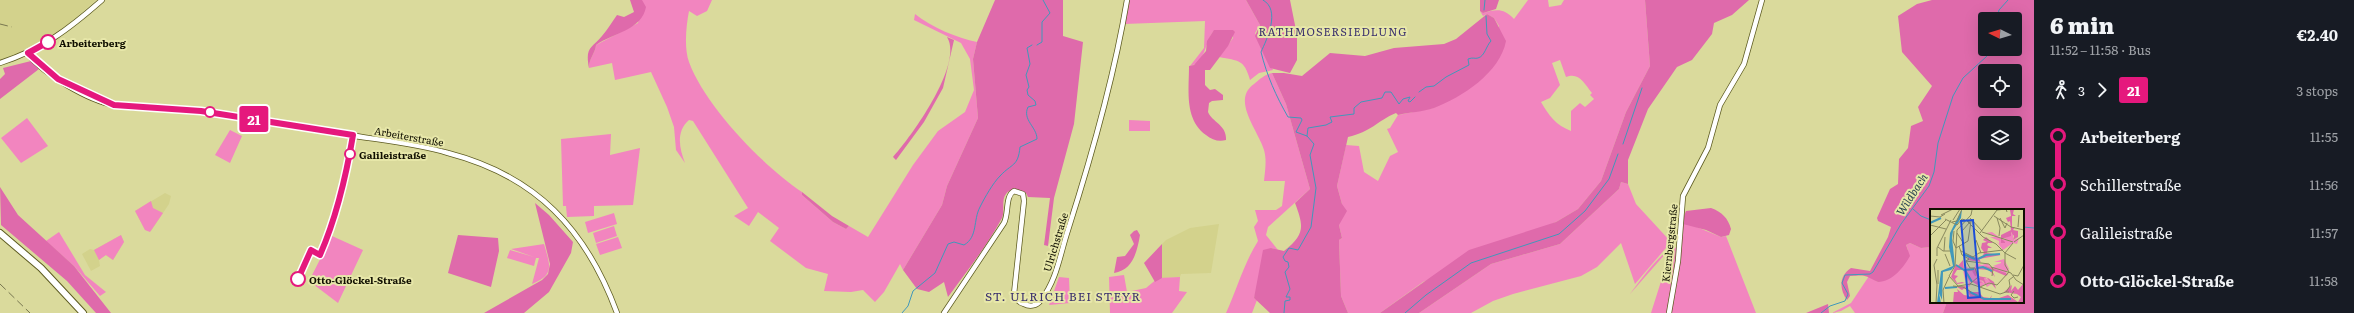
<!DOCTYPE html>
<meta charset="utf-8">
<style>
:root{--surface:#171b24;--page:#242831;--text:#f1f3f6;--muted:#9ea1a6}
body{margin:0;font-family:Literata,serif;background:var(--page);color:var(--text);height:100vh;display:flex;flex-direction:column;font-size:15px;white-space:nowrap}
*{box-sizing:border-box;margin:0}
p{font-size:13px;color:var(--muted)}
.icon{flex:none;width:22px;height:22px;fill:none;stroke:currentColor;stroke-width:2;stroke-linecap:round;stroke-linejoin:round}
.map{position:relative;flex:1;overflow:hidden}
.side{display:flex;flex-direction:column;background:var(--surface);width:320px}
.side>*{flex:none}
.badge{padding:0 8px;border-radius:3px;font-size:14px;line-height:26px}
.needle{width:26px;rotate:275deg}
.fabs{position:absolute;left:1978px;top:12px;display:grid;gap:8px}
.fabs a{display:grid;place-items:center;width:44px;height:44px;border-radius:4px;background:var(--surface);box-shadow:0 4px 16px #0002;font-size:20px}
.map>.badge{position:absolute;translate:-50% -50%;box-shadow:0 0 0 2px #fff}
.legs{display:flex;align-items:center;gap:6px;height:44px;padding:0 16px;font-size:13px}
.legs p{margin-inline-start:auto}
.summary{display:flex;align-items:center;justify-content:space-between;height:68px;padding:0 16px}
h1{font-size:22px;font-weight:800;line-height:30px}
ul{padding:0 16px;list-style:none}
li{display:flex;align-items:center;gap:14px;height:48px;font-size:15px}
li i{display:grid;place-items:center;width:6px;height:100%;margin:0 5px;background:currentColor}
li i::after{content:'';width:10px;height:10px;margin:-5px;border:3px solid;border-radius:50%;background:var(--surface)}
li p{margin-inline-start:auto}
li:first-child i{background:linear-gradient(#0000 50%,currentColor 0)}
li:last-child i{background:linear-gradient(currentColor 50%,#0000 0)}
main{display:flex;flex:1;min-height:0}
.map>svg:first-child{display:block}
.built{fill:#d3d28c}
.green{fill:#f285bf;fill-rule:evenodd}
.forest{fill:#df6aab;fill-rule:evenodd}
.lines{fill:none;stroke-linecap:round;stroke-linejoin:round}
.stream{stroke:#4198bb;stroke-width:1}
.minor-casing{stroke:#5d5b20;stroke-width:6}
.major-casing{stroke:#5d5b20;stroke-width:8}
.minor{stroke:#fff;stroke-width:4.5}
.major{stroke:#fff;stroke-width:6}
.rail{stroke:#787750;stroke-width:1;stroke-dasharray:8 4;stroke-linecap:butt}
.line-1-casing{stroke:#fff;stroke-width:9}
.line-1{stroke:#e5187d;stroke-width:6}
.stop-1-dot{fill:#fff;stroke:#e5187d;stroke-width:2}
.labels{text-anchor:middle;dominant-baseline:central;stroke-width:4;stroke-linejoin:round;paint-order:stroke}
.stop-label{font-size:10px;font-weight:bold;fill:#100f00;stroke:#e7e7a9;text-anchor:start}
.street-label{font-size:10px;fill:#100f00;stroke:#e7e7a9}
.neighbourhood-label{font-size:11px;letter-spacing:1px;fill:#3b316d;stroke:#e7e7a9}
.water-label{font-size:11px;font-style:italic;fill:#2b4652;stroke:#e7e7a9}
.quarter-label{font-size:12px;letter-spacing:1px;fill:#3b316d;stroke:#e7e7a9}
.inset-river{fill:none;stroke:#4198bb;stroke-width:2}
.inset-road{fill:none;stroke:#89895e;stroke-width:1}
.view{fill:#1d4ed8;fill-opacity:0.15;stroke:#1d4ed8;stroke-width:2}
.inset-edge{fill:none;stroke:#100f00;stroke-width:2}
</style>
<main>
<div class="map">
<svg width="2034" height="313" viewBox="0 0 2034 313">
<rect width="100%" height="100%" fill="#dada9c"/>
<path class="built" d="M0 0H96L63 29 19 53 0 60Z
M165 193 171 196 169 204 151 231 145 230 135 211Z
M1219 224 1211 273 1181 274 1180 277 1162 278V244L1166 240 1190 228Z
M121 235 124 242 113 260 105 255 99 260 100 266 91 271 82 254 90 249 94 250Z"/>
<path class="green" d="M642 0H712L707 11 697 16 689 11C686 26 684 48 689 62 705 106 764 167 802 192V195L833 222 846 229 849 226 868 237 913 165 938 131 965 112 974 90 970 59 961 43 914 20 915 14C931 27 957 38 977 42L973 59 978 118 947 186 942 205 903 270 900 264 884 292 875 302 863 290 851 292 824 291 828 274 806 268 770 241 779 228 758 212 749 226 734 216 748 208 693 121 689 120C676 131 679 148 685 163L676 150 674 127 667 107 651 72 615 80 612 63 589 68C589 58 595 54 596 45L638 23Z
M1129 0H1246L1260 25 1255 33 1273 70 1259 73 1250 80C1244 59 1239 61 1219 57L1233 38V30L1214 31C1205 40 1206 63 1190 66L1204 48 1205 21 1124 24Z
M1528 0H1548L1549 7 1561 5 1564 0H1645L1650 66 1626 112 1601 181 1578 209 1556 222 1423 282 1380 313H1348L1341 296 1339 240 1342 238 1339 225 1342 204 1337 186 1346 145 1359 146 1364 172 1378 181 1390 156 1398 152 1387 129 1390 128 1398 115 1433 108 1462 93 1487 74 1499 26 1494 18 1487 14 1483 16 1480 11 1483 13C1496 9 1504 8 1514 19ZM1560 60 1566 77C1579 72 1584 83 1592 93L1590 95 1594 99 1585 107 1580 103 1571 111V131C1556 125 1549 116 1541 102L1550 98 1560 85 1552 63Z
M1272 73 1286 104 1310 189 1268 227 1266 235 1278 250 1271 248 1254 298 1257 300 1252 313H1226C1237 289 1244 263 1258 241L1254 227 1258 221 1255 210H1276L1282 206 1285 181H1264C1265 171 1267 160 1264 150 1258 130 1231 100 1254 84 1260 79 1264 75 1272 73Z
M27 118 48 146 21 163 1 138Z
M1129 120 1150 121V131H1129Z
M230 130 242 136 230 163 215 155Z
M611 134 610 155 640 148 633 205 594 206V216L567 217 566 206H563L561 139Z
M1621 182 1628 184 1636 204 1671 242 1635 284 1621 243 1597 267 1581 276 1513 294 1493 301 1471 313H1419L1491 264 1560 244 1619 189Z
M151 201 153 208 163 213 150 232 145 230 135 211Z
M614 213 617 224 588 233 585 222Z
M1682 221 1721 237 1726 236 1756 313H1671Z
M614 226 617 236 596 243 593 233Z
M59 232 85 275 106 292 100 296 74 266 46 241Z
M121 235 124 242 113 260 106 255 99 260 94 250Z
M332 236 363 250 338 303 309 281Z
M618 237 622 248 600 255 596 244Z
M1910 243 1921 248 1931 247V302H1947L1943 313H1855L1850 306 1841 311 1832 313 1851 303 1869 276 1878 282 1908 250 1906 245Z
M544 244C550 265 555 275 532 284L539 258H536L534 266 507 258 510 250 534 257 511 249Z
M1674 247 1677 248 1667 313H1651L1670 253 1667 252 1630 294C1640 281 1660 252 1674 247Z
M1124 275 1127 292 1146 288 1158 278 1180 277 1179 291 1187 292 1172 313H1110L1109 277Z
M1059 277 1069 278 1070 303 1049 305Z"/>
<path class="forest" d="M630 0H642L646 7C642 30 613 33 596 45 595 54 589 58 589 68 585 47 591 49 602 36 608 29 612 22 617 15L624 17 634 12Z
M995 0H1063V36L1083 42 1074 124 1054 198 1048 246 1044 245 1050 198 1028 197 1026 193C1020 190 1010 188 1006 194 1001 200 1005 211 1002 218 987 246 967 271 948 297L944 282 929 292 917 289 903 270 942 205 947 186 978 118 973 59 977 42Z
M1246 0H1290L1297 35V60L1290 73 1270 68 1255 36 1260 25Z
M1480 0H1499L1496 9 1483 13 1480 11Z
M1645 0H1749L1732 15 1714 23 1712 34 1692 60 1677 67 1648 109 1628 160V184L1621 182 1619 189 1560 244 1491 264 1419 313H1380L1469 250 1556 222 1578 209 1601 181 1626 112 1650 66Z
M1932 0H2034V313H1943L1947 302H2023V210H1931V247L1921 248 1910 243 1906 245 1910 256C1904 267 1892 282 1878 282 1863 275 1867 275 1850 276L1847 282 1850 296 1847 300C1839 289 1839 276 1851 268L1870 271 1888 237 1891 227 1878 221 1877 218 1890 189 1898 184 1899 159 1908 148 1911 126 1923 121 1918 107 1932 86 1902 52 1898 16 1917 4ZM1985 19H2015V49H1985ZM1985 71H2015V101H1985ZM1985 123H2015V153H1985Z
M1487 14 1494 18 1506 41C1500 73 1462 97 1434 108 1423 112 1409 112 1398 115L1396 113C1377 121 1371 132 1348 137L1337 186 1342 204 1347 211 1339 225 1342 238 1339 240 1341 296 1348 313H1270L1254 298 1263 250 1271 248 1284 251C1305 234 1304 227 1295 203L1310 189 1286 104 1272 73H1284L1302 76 1330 53 1365 56 1394 48 1444 44 1456 39Z
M1214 30H1233L1235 32 1228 46 1210 70H1205V85L1210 90 1215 89 1223 95V100L1212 101 1209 103 1208 112C1213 123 1227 125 1226 140 1219 142 1212 140 1206 135 1184 119 1189 90 1189 66L1194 65 1206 51 1207 41Z
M947 37 954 40 943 88 924 122 896 160 893 157C911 137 964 64 947 37Z
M31 61 39 69 0 99V79L5 74 3 68Z
M0 187 18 215 74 266 111 313H96L67 281 1 225Z
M802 192 832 216 849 226 846 229 833 222 802 195Z
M535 203 549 215 573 242 571 253 549 292 524 313H484L542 280 548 274 550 264Z
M1711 208C1722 212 1728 218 1731 229L1729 235 1721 237 1706 230 1683 224 1682 221 1686 211Z
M1137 230 1140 235C1137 252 1133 270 1114 273L1117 257 1125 256 1134 244 1130 235 1134 231Z
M458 235 498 238 499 251 491 287 448 273Z
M1162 244V278L1155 282 1144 263Z
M1828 304 1829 313H1806Z"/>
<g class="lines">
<path class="stream" d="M1263 0C1281 10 1267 39 1261 52 1267 76 1276 96 1288 117L1301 118 1302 120 1296 132 1307 136 1314 144 1310 155 1316 188 1311 227 1298 250 1289 248 1283 257 1285 261 1288 262 1289 267 1285 272 1290 289 1286 297H1290V300L1285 301 1284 313
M1484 10 1485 0
M1997 19 1999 10 2008 0
M1037 45 1042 42V22L1050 13 1043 0
M1419 92 1426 87 1434 86 1446 77 1469 65 1468 59C1473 57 1475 59 1478 58 1485 56 1486 46 1491 41L1487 34 1486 16
M1307 136 1308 128 1326 125 1332 122 1330 117 1354 114V108L1361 102 1382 98 1385 92H1391L1399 104 1403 99 1410 97 1408 101 1410 102 1415 97
M1623 144 1642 88
M1913 209 1921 216 1931 220
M2023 227 2034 228
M902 313 908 306 913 291 935 273 948 244 954 242 964 245C978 237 973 220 980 207 985 197 993 183 1000 176 1012 163 1018 167 1020 147L1037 139C1037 127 1022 120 1028 107L1036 105 1035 101 1028 95 1027 90 1029 87 1026 75 1030 64 1027 48 1032 45
M1405 313 1426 295 1471 263 1559 234 1585 211 1609 179 1618 154
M1821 313 1830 306 1845 301 1848 294 1842 283 1845 275 1870 274 1873 272 1901 224 1929 186 1934 172 1938 143 1953 96 1963 78 1987 56 1989 49"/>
<g class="minor-casing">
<path id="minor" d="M27 53C44 74 88 101 115 105 139 109 163 108 187 110 239 114 291 125 343 134 378 140 414 143 448 153 536 176 586 229 617 313
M0 63C43 49 69 29 102 0
M944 313 1004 223C1009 213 1005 196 1014 191L1023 194 1024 201 1014 294C1016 299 1019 303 1024 304 1030 307 1037 306 1041 300 1057 280 1060 254 1068 230 1092 155 1114 78 1127 0
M1669 313 1678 261 1683 196 1708 148 1720 105 1744 64 1762 0"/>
</g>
<g class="major-casing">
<path id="major" d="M0 233 41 268 83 313"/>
</g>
<use href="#minor" class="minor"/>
<use href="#major" class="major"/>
<path class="rail" d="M0 24 12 27
M0 284 30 313"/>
</g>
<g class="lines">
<g class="line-1-casing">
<path id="line-1" d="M48 42 28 53 58 79 114 105 201 111 353 135C346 177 337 216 320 255L311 250 298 279"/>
</g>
<use href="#line-1" class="line-1"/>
</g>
<g class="stop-1-dot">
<circle cx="48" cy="42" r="7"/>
<circle cx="210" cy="112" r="5"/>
<circle cx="350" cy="154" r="5"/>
<circle cx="298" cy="279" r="7"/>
</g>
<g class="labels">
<g class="stop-label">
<text x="59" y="42">Arbeiterberg</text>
<text x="359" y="154">Galileistraße</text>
<text x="309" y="279">Otto-Glöckel-Straße</text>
</g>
<g class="street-label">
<text transform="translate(409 136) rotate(10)">Arbeiterstraße</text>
<text transform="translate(1055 242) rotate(-73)">Ulrichstraße</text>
<text transform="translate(1669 243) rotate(-84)">Kiernbergstraße</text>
</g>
<g class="neighbourhood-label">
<text x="1333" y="31">RATHMOSERSIEDLUNG</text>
</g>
<g class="water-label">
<text transform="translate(1911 194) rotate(-57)">Wildbach</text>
</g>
<g class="quarter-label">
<text x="1063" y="296">ST. ULRICH BEI STEYR</text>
</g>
</g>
<g transform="translate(1930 209)">
<rect width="94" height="94" fill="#dada9c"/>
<path d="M62 23 73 31 83 23V31L89 29 87 35 83 34 73 41 66 32 69 35V32L60 28H68L56 24ZM74 50 79 60 75 65 56 57 41 61 35 59 34 57 41 60 45 58 46 54 52 56 57 54 61 58H66L63 57 71 54V53H64ZM33 61 39 71 35 63 42 62 55 75 54 68 63 74 57 78 56 75 50 78 41 72 40 77 36 79 39 73 35 66V71Z" fill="#f285bf"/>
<path d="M84 0 83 5 86 7H82V18H85L83 21 88 22V28L83 31 84 27 81 23V27L72 30 75 33V34H71V26L81 21 80 12 78 13 76 9 81 7 80 1ZM56 28 63 34H58L57 36 62 39H58L57 44 71 46 49 50 51 53 37 51 39 50 36 46 48 49 53 47 54 43 51 39 52 34 57 33 53 31ZM33 51 34 60 41 61 56 57 78 65 76 67 62 61 65 68 59 61 46 60 48 67 58 69 64 73 66 80 57 69H54L57 78 53 72 48 70 50 68 45 67 42 62 35 63 42 72 53 73 49 74 50 77 39 71 33 61H27L24 66 28 67 25 70 27 74 32 73 35 74 27 75 21 68 26 55 28 57ZM93 75 94 94H23L24 83H28L27 80 34 86 40 87 35 79 32 81 27 78 35 77 41 83H49L53 88 60 89 62 86 61 89H69L78 86 88 93 91 88 87 85 74 83 82 76 81 82 85 77 88 81Z" fill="#df6aab"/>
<path d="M32 0 31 9 23 22 22 29 25 57 21 61 13 63 12 91 9 84 11 94H7L11 62 23 57 19 38 20 24Z" fill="#4198bb"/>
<path class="inset-river" d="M0 14 11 9M33 45 45 50M48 50 56 46 70 45M26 56 34 61 44 60M47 59 53 58 62 62M35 61 42 73M15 79 27 78M40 83 54 90H81"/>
<path class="inset-road" d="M11 6 23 0M0 7 10 8 15 5M64 7 81 18 94 21M40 9 52 22M67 9 70 19 69 27M70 9 75 19 77 14M15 10 27 16 32 10 35 11M23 11 30 0M37 12 53 28 66 35 75 44M22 13 27 12 32 0M0 16 16 20M88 18 89 6M24 22 23 32 26 39 38 32 41 12M32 22 40 13 37 12M52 23 83 33M27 24 34 35M50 24 67 1 76 0 77 3M0 27 16 11M46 31 51 44M84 33 94 26M29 37 32 46 39 50 36 52M8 38 13 42H20M14 42 15 28M31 42 43 48 49 44 73 41M75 44V56L79 63M75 44 83 34M75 44 86 50M15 45 20 57M7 47V39L21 11M36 52 59 55 63 60 62 67M36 52 40 59H45L48 68 40 75M61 58 81 64 86 71 94 76M8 61V75M83 66 88 67 94 56M19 67 28 77 41 75 70 85 76 83M19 67 25 57 27 21 41 6 42 1M23 77 33 78 41 83M50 78 59 74 67 76 79 63M84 82 81 86 84 89 88 88M79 83H76L80 77 79 71 83 68M6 94 7 76 4 56 7 50M14 94 13 81 19 68"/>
<path class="view" d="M43 11 50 88 38 89 31 12Z"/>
<rect width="94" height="94" class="inset-edge"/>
</g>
</svg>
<div class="fabs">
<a><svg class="needle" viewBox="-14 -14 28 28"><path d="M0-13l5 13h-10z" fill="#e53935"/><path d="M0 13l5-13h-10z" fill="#9ea1a6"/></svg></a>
<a><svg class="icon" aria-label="locate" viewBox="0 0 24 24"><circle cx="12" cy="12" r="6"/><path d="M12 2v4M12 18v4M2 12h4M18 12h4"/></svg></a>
<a><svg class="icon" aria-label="layers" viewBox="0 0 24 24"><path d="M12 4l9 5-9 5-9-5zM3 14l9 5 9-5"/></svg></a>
</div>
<b class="badge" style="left:254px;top:119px;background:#e5187d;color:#fff">21</b>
</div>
<section class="side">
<div class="summary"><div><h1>6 min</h1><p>11:52 – 11:58 · Bus</p></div><b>€2.40</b></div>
<div class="legs"><svg class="icon" aria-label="walk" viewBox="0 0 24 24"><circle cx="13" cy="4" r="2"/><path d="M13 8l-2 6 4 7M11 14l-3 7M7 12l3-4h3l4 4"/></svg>3<svg class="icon" aria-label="forward" viewBox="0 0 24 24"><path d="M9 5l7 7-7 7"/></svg><b class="badge" style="background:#e5187d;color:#fff">21</b><p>3 stops</p></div>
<ul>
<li><i style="color:#e5187d"></i><b>Arbeiterberg</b><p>11:55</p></li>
<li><i style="color:#e5187d"></i><span>Schillerstraße</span><p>11:56</p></li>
<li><i style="color:#e5187d"></i><span>Galileistraße</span><p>11:57</p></li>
<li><i style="color:#e5187d"></i><b>Otto-Glöckel-Straße</b><p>11:58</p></li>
</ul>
</section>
</main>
